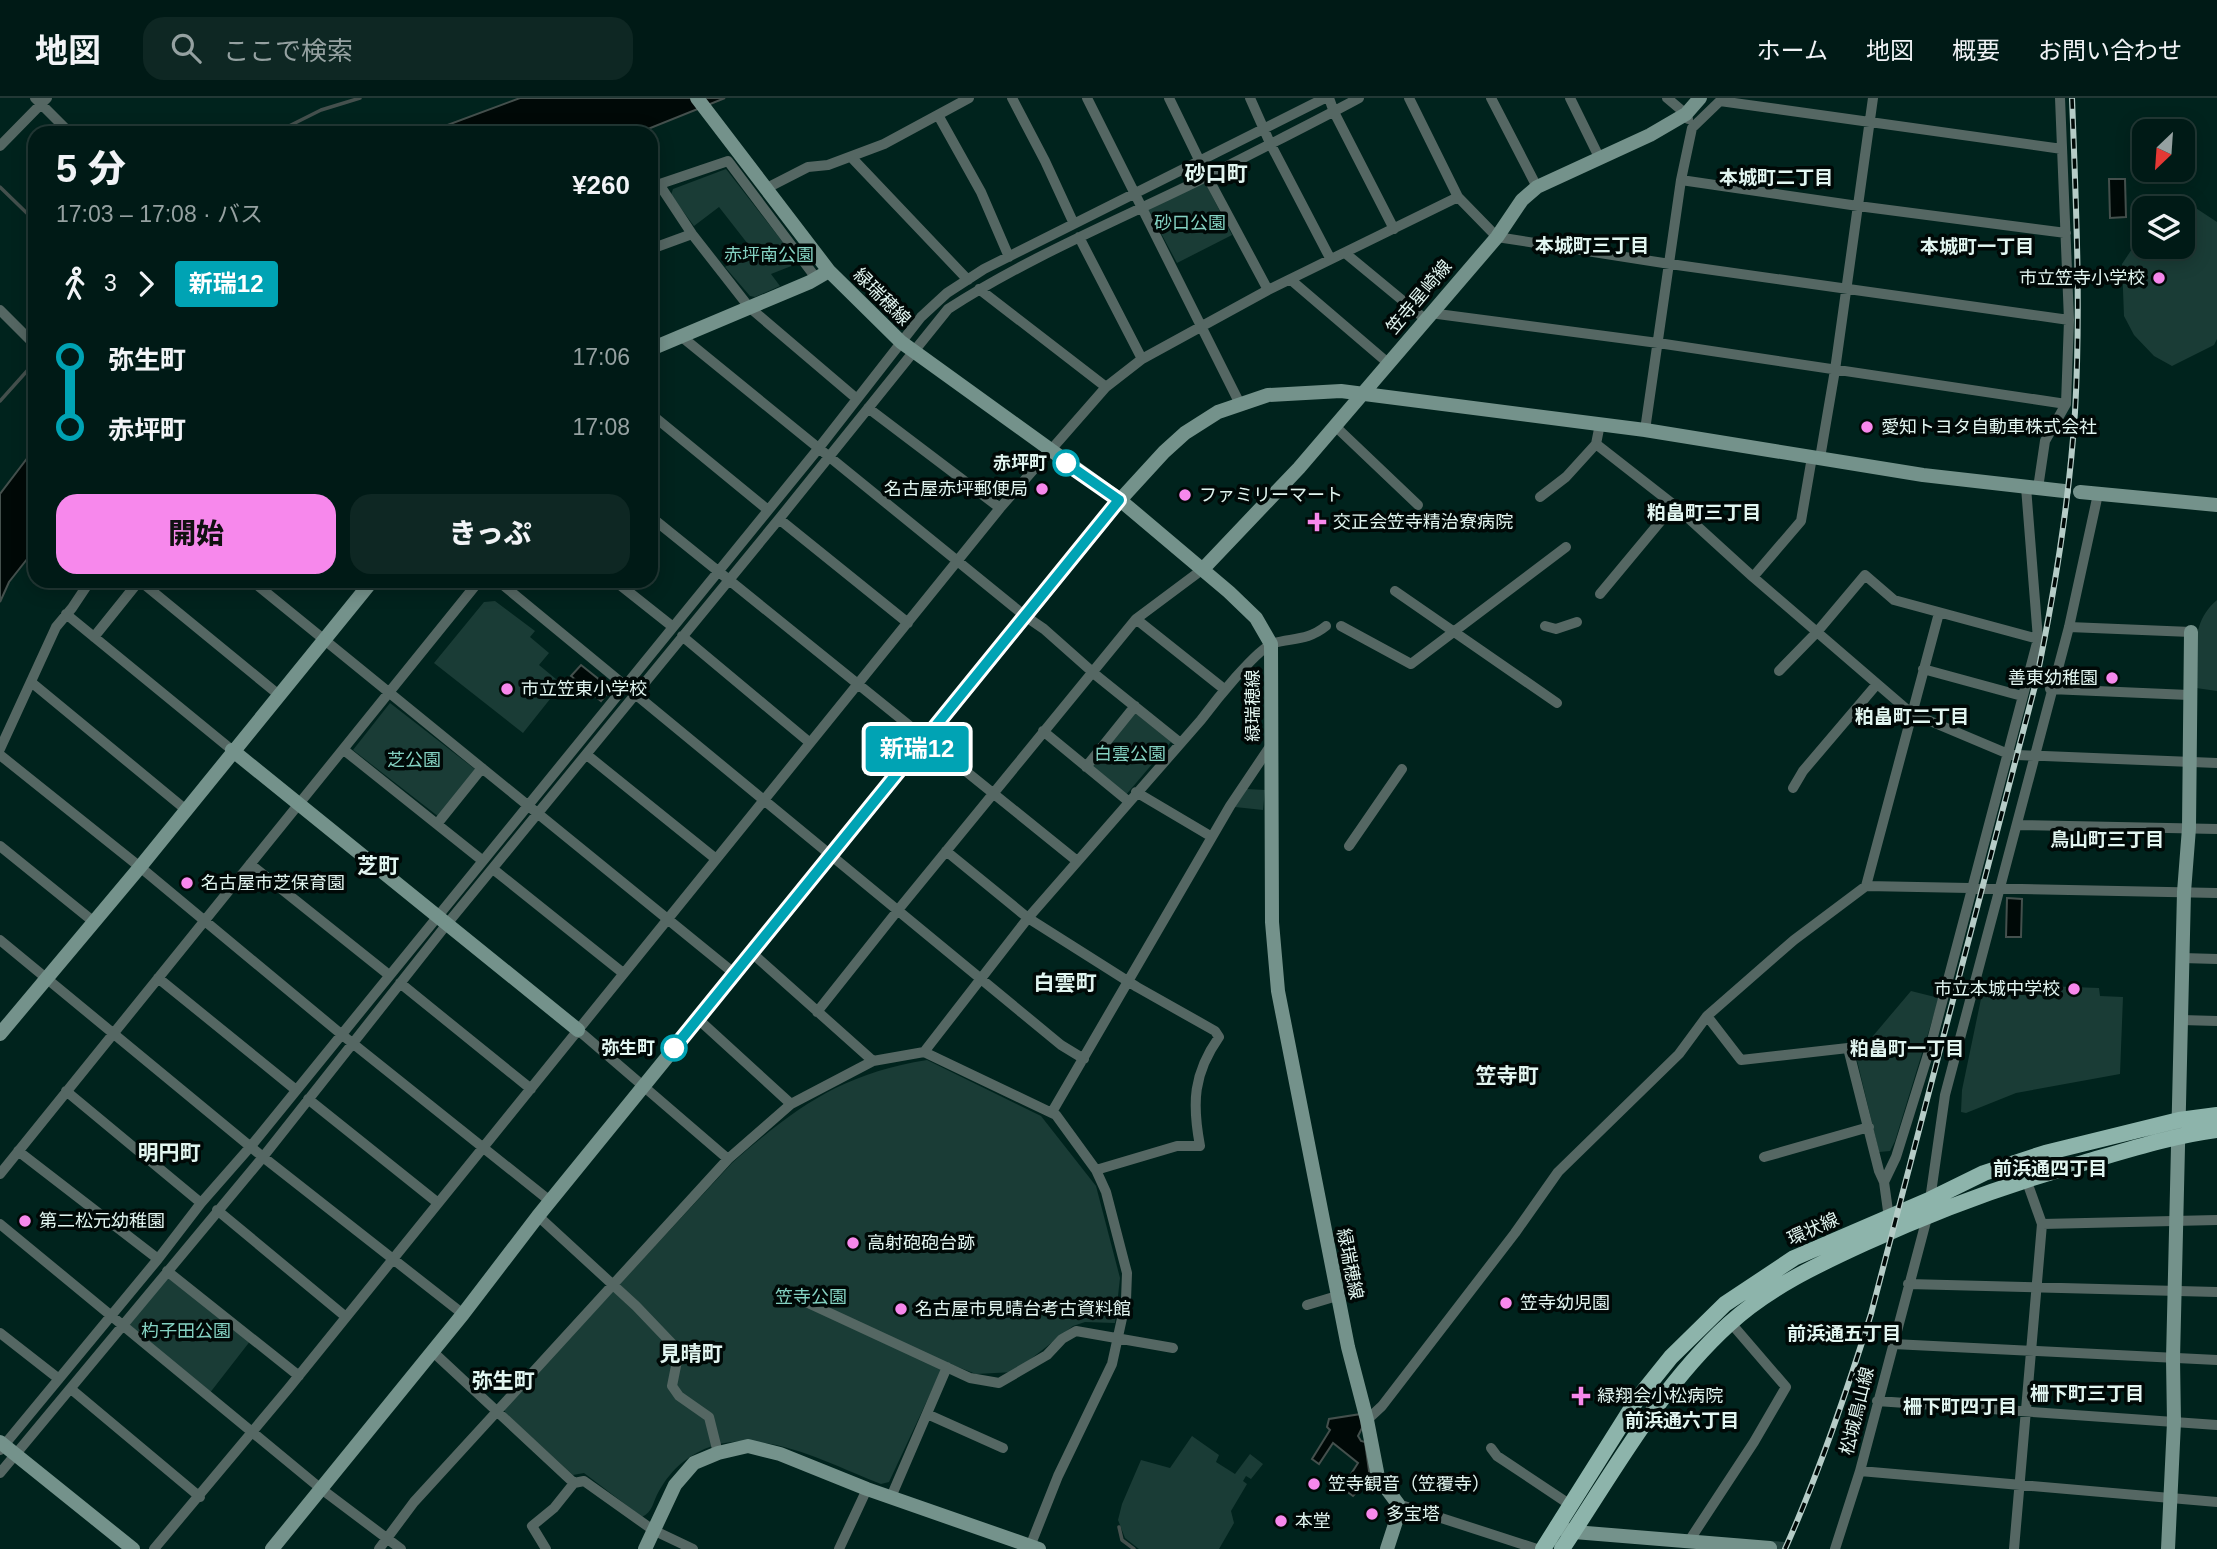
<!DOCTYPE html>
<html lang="ja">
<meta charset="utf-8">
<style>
:root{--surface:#001a16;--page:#0e2723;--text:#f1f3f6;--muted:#95a1a1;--line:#223835;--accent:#f788ec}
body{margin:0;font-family:Helvetica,"Noto Sans JP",sans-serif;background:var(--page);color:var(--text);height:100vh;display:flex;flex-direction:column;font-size:26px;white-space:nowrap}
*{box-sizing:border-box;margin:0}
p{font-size:23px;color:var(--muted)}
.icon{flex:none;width:38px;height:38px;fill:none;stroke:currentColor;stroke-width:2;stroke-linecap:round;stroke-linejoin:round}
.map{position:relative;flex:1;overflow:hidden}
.panel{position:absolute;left:28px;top:28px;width:630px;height:462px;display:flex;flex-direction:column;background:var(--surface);border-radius:21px;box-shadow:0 4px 18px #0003,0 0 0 2px var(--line)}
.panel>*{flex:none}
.badge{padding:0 14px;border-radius:5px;font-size:24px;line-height:46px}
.needle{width:46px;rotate:205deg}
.controls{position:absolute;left:2132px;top:21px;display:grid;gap:14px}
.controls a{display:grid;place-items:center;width:63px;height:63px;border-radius:14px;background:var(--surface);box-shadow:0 4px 18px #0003,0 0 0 2px var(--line);font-size:35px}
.map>.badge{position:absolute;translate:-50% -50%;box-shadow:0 0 0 4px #fff}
.legs{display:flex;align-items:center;gap:10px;height:77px;padding:0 28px;font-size:23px}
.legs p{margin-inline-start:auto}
.summary{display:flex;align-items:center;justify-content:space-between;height:119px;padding:0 28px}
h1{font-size:38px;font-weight:800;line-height:52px}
.action{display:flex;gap:14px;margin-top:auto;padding:14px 28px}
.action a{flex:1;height:80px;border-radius:21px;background:var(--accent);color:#111;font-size:28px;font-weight:800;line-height:80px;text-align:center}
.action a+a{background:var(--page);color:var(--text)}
ul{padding:0 28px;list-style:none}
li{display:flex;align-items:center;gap:24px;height:70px;font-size:26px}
li i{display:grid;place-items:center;width:10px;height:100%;margin:0 9px;background:currentColor}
li i::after{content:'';width:18px;height:18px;margin:-9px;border:5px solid;border-radius:50%;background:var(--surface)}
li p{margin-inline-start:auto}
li:first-child i{background:linear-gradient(#0000 50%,currentColor 0)}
li:last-child i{background:linear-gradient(currentColor 50%,#0000 0)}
header{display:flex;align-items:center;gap:42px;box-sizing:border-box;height:98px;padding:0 35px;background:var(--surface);border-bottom:2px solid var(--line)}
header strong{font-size:33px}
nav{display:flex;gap:38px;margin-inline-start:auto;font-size:24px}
.search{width:490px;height:63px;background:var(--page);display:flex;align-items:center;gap:18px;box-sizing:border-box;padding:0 24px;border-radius:21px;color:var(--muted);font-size:26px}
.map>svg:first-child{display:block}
.green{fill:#1a3c36}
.water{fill:#000907;stroke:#44504d;stroke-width:2}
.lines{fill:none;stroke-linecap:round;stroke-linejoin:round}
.stream{stroke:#44504d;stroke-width:3.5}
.secondary-tunnel{stroke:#22423d;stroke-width:14;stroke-dasharray:14 7;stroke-linecap:butt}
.street{stroke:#556763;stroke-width:10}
.secondary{stroke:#74928b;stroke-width:14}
.primary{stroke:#8db4ab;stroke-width:16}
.rail-casing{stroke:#b5ccc7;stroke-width:6}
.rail{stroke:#000907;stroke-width:3.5;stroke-dasharray:10;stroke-linecap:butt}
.line-1-casing{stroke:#fff;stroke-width:16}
.line-1{stroke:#00a3b4;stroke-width:10}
.poi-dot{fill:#f788ec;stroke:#000907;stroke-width:2.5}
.stop-1-dot{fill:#fff;stroke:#00a3b4;stroke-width:3.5}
.labels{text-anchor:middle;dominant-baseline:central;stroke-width:7;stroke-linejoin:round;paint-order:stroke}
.park-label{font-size:18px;fill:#84d2c2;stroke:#000907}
.poi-label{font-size:18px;fill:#e1f5f0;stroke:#000907;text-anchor:start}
.street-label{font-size:18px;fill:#e1f5f0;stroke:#000907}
.stop-label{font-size:18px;font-weight:bold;fill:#e1f5f0;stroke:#000907;text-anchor:end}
.neighbourhood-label{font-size:19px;font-weight:bold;fill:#e1f5f0;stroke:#000907}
.quarter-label{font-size:21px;font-weight:bold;fill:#e1f5f0;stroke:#000907}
</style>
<header>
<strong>地図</strong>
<div class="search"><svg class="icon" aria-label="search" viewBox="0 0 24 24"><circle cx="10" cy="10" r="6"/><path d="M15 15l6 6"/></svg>ここで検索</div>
<nav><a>ホーム</a><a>地図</a><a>概要</a><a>お問い合わせ</a></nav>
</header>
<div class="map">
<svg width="2217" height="1451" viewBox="0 0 2217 1451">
<rect width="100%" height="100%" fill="#00231d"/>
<path class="green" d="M726 71 799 165 771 176 780 188 755 199 750 198 725 169 751 150 719 109 694 128 671 97 673 91Z
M1205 84 1232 137 1177 165 1148 111Z
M2182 101 2217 124V241L2214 247 2172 268 2154 258 2134 237 2124 218 2122 166 2144 133V149H2182V110H2159L2161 107Z
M2217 502V593L2196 590C2197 556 2189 526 2217 502Z
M495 503 535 533 530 539 549 555 539 567 562 586 523 635 434 565 484 504Z
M390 605 476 672 439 719 353 652Z
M1134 614 1171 644 1125 698 1089 668Z
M1247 691 1265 692 1263 712 1235 709Z
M1992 886 2099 890 2100 898 2123 899 2120 976 2016 995 1966 1015 1961 1014 1962 992 1982 896Z
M1911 893 1939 900 1895 1043 1890 1053 1879 1054 1856 958Z
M927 962 1041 1018 1096 1088 1120 1180 1115 1225 1085 1224 1073 1228 1014 1274 976 1276 945 1264 889 1384 881 1386C821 1363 743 1316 683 1364 673 1372 665 1382 659 1393 653 1403 653 1414 642 1419L584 1375 573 1377 506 1316 504 1311 732 1065C796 1009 841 976 927 962Z
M167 1174 251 1242 209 1296 125 1227Z
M1192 1338 1219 1357 1216 1364 1235 1376 1250 1356 1263 1366 1251 1381 1246 1378 1243 1383 1247 1386 1231 1413 1234 1425 1219 1451H1139L1125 1440 1118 1422 1122 1406 1141 1362 1170 1370Z"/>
<path class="water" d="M520 0H725L638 35H426Z
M2109 81H2125L2126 119 2110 120Z
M35 350V451L9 484 0 504V396Z
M581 567 611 591 601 603 571 578Z
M2007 800 2022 801 2021 839H2006Z
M1361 1316 1362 1330 1358 1338 1361 1343 1365 1344 1370 1380 1353 1398 1342 1390 1358 1365 1333 1345 1319 1366 1312 1361 1330 1332 1327 1329 1329 1321Z"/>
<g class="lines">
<path class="stream" d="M275 35 321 12 360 0
M0 89 35 123
M0 303 35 264
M1119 1429 1122 1442 1134 1451"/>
<path class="secondary-tunnel" d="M1770 1450 1786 1451"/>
<path class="street" d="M35 0 70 35
M1012 0 1045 63 1074 126
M1087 0 1240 306
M1169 0 1207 78 1268 192
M1250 0 1270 45 1330 160
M1329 0 1334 14 1394 131
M1409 0 1458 99 1497 139 1670 166 2069 222
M1491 0 1537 89
M1570 0 1600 61
M1667 0 1686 16 1688 21
M938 17 981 94 1009 159
M0 48 47 0
M852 60 968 182
M1681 82 1858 108 2066 135
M659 86 692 136 749 209 857 301
M651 89 728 63 816 180
M765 91 808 69 828 67 884 46 969 0
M1079 139 1142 261
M651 151 692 136
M1345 155 1425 221
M1291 182 1388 265
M979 191 1106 289
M0 212 35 247
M1430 215 1658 245 2066 306
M682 239 1025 518 1044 531 1097 578 1179 644
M868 310 1000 410
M651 316 768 412
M1335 328 1418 407
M1645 332 1681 82 1692 30 1720 3 2062 51
M1596 346 1674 407 1753 479 1911 615 2006 655 2017 657 2217 665
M1820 360 1835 272 1873 0
M2038 390 2045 343 2066 306 2069 222 2060 0
M1540 399 1566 379 1596 346 1600 326
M651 419 1077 763
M779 421 908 525
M1753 479 1801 423 1812 359
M140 483 279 597
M252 483 735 876
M498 483 1061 947 1084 961
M615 483 673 529
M1395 493 1557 605
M1600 496 1674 407
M66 516 232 652
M1136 521 1224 591
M1341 528 1411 566 1566 449
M1545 528 1556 531 1577 524
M2069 529 2191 534
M682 538 809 644
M94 539 139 483
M1923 571 2022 598
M1779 573 1817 534 1865 477 1894 502 2038 541
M31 584 185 711
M2050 591 2189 597
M1043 633 1128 703
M0 651 56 529 72 510 90 483
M344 652 483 763
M0 657 140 769 341 936 550 1103
M587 657 716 761
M1086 669 1135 608
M1793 690 1803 673 1877 586
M1136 694 1212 739
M437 726 482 670
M2017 727 2217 731
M0 748 94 824
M1349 748 1402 671
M946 753 1028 820 1137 889 1215 933 1219 939C1193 976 1192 1005 1200 1048H1177L1096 1072
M250 766 389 877
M493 771 623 875
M1866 788 1939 515
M0 842 263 1059 463 1216
M752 855 873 963
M2182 860 2217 861
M158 880 296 992
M400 885 531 991
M817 914 898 812 1136 521 1203 471
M1707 918 1741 962 1848 950 1879 1073 1884 1084 1889 1120
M698 921 791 1006
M2181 922 2217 923
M578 932 728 1061
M924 954 1056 1017 1096 1072 1106 1094 1127 1175 1126 1202 1112 1266 1058 1378 1029 1451
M66 993 201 1105
M308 1001 438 1105
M1052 1014 1230 708 1271 647
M18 1053 158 1161
M1764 1059 1869 1029
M0 1076 479 483
M1884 1084 1896 1059 1930 950 2038 541 2026 389
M217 1112 346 1219
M538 1118 636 1208 679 1253 672 1288 679 1298 709 1319 718 1355
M0 1126 320 1390 401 1451
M2042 1126 2217 1122
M167 1173 299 1278
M1908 1186 2217 1194
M793 1198 970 1280 999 1285 1047 1257 1062 1241 1076 1233 1173 1250
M1307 1207 1337 1198
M0 1235 59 1281
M1893 1246 2217 1262
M432 1253 574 1385
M71 1291 200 1399
M1877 1303 2217 1327
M927 1316 1003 1350
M1367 1322 1382 1308 1515 1135 1558 1074 1679 956 1707 918 1794 842 1866 788 2217 795
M1491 1350 1497 1358 1569 1406
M0 1352 158 1161 201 1105 251 1048 818 351 921 219 947 195 984 171 1325 0
M1860 1373 2217 1404
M0 1375 263 1059 447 826 779 421 948 211C1030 158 1121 121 1208 78 1258 52 1309 27 1359 0
M891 1399 947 1269
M1398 1406 1537 1451
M1689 1443 1754 1344 1786 1289 1730 1224
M154 1451 288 1291 1000 410 1106 289 1142 261 1268 192 1458 99
M379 1451 414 1404 728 1061 791 1006 873 963 924 954 1028 820 1201 622C1213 606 1257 550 1274 545 1293 540 1309 542 1326 528
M546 1451 532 1428 554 1410 574 1385 584 1383 653 1432 693 1451
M839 1451 867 1391
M1835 1451 1860 1373 1928 1116 1945 997 2069 529 2098 396
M2014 1451 2042 1126 2026 1081"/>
<path class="secondary" d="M697 0 829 173 901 244 1120 402 1229 494 1256 520 1271 546 1272 824 1278 893 1348 1249 1367 1322 1378 1379 1398 1406V1417L1387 1451
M651 251 810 184 829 173
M2080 394 2217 407
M1203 471 1299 370 1497 139 1522 102 1537 89 1650 37 1686 16 1700 0
M232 652 578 932
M0 936 140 769 372 483
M0 1344 133 1451
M1556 1429 1574 1434 1770 1450
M272 1451 463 1216 538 1118 1120 402 1164 354 1185 335 1218 314 1268 297 1341 293 1645 332 1923 377 2064 393
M645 1451 675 1387 694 1365 718 1355 748 1348 780 1356 867 1391 1039 1451
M2168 1451 2174 1324 2173 1261 2184 794 2189 730 2191 534"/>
<path class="primary" d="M1543 1451 1638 1300 1671 1259 1725 1206 1794 1160 1931 1101 1984 1075 2045 1055 2179 1022 2217 1017
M1562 1451C1614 1373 1659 1290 1729 1226 1768 1190 1817 1167 1865 1145 1937 1112 2007 1086 2083 1065 2128 1052 2171 1038 2217 1032"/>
<g class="rail-casing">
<path id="rail" d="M1785 1451C1819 1375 1846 1296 1871 1216L2035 588C2054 498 2069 407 2075 314 2081 210 2076 105 2072 0"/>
</g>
<use href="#rail" class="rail"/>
</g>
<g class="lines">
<g class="line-1-casing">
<path id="line-1" d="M674 950 1119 402 1066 365"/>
</g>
<use href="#line-1" class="line-1"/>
</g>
<g class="poi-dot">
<circle cx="2159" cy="180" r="7"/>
<circle cx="1867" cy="329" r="7"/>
<circle cx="1042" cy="391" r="7"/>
<circle cx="1185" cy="397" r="7"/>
<path d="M1313.5 413.5h7v7h7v7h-7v7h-7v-7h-7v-7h7z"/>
<circle cx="2112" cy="580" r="7"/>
<circle cx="507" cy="591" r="7"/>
<circle cx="187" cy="785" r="7"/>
<circle cx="2074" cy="891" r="7"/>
<circle cx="25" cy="1123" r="7"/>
<circle cx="853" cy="1145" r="7"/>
<circle cx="1506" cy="1205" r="7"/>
<circle cx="901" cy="1211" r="7"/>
<path d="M1577.5 1287.5h7v7h7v7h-7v7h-7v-7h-7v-7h7z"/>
<circle cx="1314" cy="1386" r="7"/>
<circle cx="1372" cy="1416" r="7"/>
<circle cx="1281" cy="1423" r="7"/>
</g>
<g class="stop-1-dot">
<circle cx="1066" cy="365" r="12"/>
<circle cx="674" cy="950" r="12"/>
</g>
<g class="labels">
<g class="park-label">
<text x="1190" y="125">砂口公園</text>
<text x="769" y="157">赤坪南公園</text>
<text x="1130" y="656">白雲公園</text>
<text x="414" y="662">芝公園</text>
<text x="811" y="1199">笠寺公園</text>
<text x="186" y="1233">杓子田公園</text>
</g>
<g class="poi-label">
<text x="2145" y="180" text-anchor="end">市立笠寺小学校</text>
<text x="1881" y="329">愛知トヨタ自動車株式会社</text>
<text x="1028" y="391" text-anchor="end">名古屋赤坪郵便局</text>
<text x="1199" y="397">ファミリーマート</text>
<text x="1333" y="424">交正会笠寺精治寮病院</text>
<text x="2098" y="580" text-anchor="end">善東幼稚園</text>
<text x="521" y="591">市立笠東小学校</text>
<text x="201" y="785">名古屋市芝保育園</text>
<text x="2060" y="891" text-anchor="end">市立本城中学校</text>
<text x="39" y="1123">第二松元幼稚園</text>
<text x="867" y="1145">高射砲砲台跡</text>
<text x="1520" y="1205">笠寺幼児園</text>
<text x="915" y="1211">名古屋市見晴台考古資料館</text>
<text x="1597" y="1298">緑翔会小松病院</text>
<text x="1328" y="1386">笠寺観音（笠覆寺）</text>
<text x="1386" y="1416">多宝塔</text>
<text x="1295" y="1423">本堂</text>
</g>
<g class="street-label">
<text transform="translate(882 199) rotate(45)">緑瑞穂線</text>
<text transform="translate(1419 199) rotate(-50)">笠寺星崎線</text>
<text transform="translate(1253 608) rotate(-90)">緑瑞穂線</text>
<text transform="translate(1813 1131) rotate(-24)">環状線</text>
<text transform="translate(1350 1166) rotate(79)">緑瑞穂線</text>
<text transform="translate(1857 1313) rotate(-76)">松城鳥山線</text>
</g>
<g class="stop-label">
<text x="1047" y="365">赤坪町</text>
<text x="655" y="950">弥生町</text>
</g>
<g class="neighbourhood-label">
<text x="1776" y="79">本城町二丁目</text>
<text x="1592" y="147">本城町三丁目</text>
<text x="1977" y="148">本城町一丁目</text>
<text x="1704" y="414">粕畠町三丁目</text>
<text x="1912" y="618">粕畠町二丁目</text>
<text x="2107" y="741">鳥山町三丁目</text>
<text x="1907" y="950">粕畠町一丁目</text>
<text x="2050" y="1070">前浜通四丁目</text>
<text x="1844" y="1235">前浜通五丁目</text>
<text x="2087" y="1295">柵下町三丁目</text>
<text x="1960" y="1308">柵下町四丁目</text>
<text x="1682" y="1322">前浜通六丁目</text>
</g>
<g class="quarter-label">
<text x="1216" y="75">砂口町</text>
<text x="378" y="767">芝町</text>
<text x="1065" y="884">白雲町</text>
<text x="1507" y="977">笠寺町</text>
<text x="169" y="1054">明円町</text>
<text x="691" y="1255">見晴町</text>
<text x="503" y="1282">弥生町</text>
</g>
</g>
</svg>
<div class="controls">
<a><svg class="needle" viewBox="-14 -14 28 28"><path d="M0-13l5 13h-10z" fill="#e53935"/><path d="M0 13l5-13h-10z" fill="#95a1a1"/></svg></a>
<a><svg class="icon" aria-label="layers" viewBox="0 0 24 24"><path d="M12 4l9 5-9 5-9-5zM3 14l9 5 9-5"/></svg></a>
</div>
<b class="badge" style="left:917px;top:651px;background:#00a3b4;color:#fff">新瑞12</b>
<section class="panel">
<div class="summary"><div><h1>5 分</h1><p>17:03 – 17:08 · バス</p></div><b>¥260</b></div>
<div class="legs"><svg class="icon" aria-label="walk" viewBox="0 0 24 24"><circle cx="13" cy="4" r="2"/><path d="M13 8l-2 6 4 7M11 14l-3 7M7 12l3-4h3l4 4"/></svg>3<svg class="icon" aria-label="forward" viewBox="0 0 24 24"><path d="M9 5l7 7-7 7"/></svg><b class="badge" style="background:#00a3b4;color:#fff">新瑞12</b></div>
<ul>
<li><i style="color:#00a3b4"></i><b>弥生町</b><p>17:06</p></li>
<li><i style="color:#00a3b4"></i><b>赤坪町</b><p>17:08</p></li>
</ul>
<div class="action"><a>開始</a><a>きっぷ</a></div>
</section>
</div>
